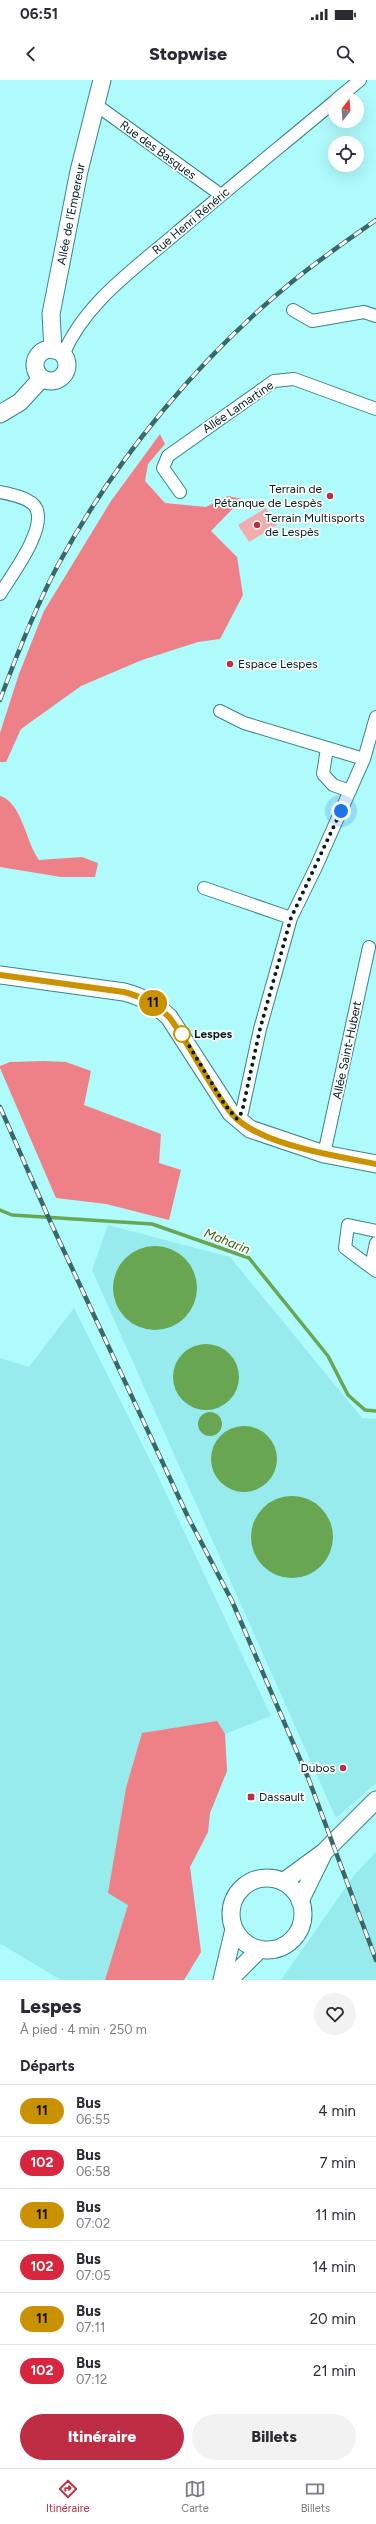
<!DOCTYPE html>
<html lang="fr">
<meta charset="utf-8">
<style>
:root{--surface:#fff;--page:#f2f2f3;--text:#2b2b33;--muted:#7c7c81;--line:#e1e1e2;--accent:#be2d44}
body{margin:0;font-family:Figtree,sans-serif;background:var(--page);color:var(--text);height:100vh;display:flex;flex-direction:column;font-size:15px;white-space:nowrap}
*{box-sizing:border-box;margin:0}
p{font-size:13px;color:var(--muted)}
.icon{flex:none;width:22px;height:22px;fill:none;stroke:currentColor;stroke-width:2;stroke-linecap:round;stroke-linejoin:round}
.map{position:relative;height:1900px;overflow:hidden}
.panel{display:flex;flex-direction:column;background:var(--surface);flex:1}
.panel>*{flex:none}
.badge{padding:0 8px;border-radius:13px;font-size:14px;line-height:26px}
.needle{width:26px;rotate:17deg}
.controls{position:absolute;left:328px;top:12px;display:grid;gap:8px}
.controls a{display:grid;place-items:center;width:36px;height:36px;border-radius:50%;background:var(--surface);box-shadow:0 4px 16px #0002;font-size:20px}
.you{position:absolute;width:20px;height:20px;margin:-10px;border:3px solid #fff;border-radius:50%;background:#1a73e8;box-shadow:0 0 0 6px #1a73e833}
.map>.badge{position:absolute;translate:-50% -50%;box-shadow:0 0 0 2px #fff}
h2{padding:0 20px;font-size:15px;line-height:36px}
.round{display:grid;place-items:center;flex:none;width:42px;height:42px;border-radius:21px;background:var(--page)}
.summary{display:flex;align-items:center;justify-content:space-between;height:68px;padding:0 20px}
h1{font-size:19px;font-weight:800;line-height:30px}
.button{display:flex;gap:8px;margin-top:auto;padding:8px 20px}
.button a{flex:1;height:46px;border-radius:24px;background:var(--accent);color:#fff;font-size:16px;font-weight:800;line-height:46px;text-align:center}
.button a+a{background:var(--page);color:var(--text)}
ul{padding:0;list-style:none}
li{display:flex;align-items:center;gap:12px;height:52px;padding:0 20px;border-top:1px solid var(--line)}
li div{flex:1}
li b{display:block;font-size:15px}
li em{font-style:normal}
li .badge{min-width:44px;font-weight:700;text-align:center}
.status{display:flex;justify-content:space-between;align-items:center;height:28px;padding:0 20px;background:var(--surface);direction:ltr}
.status svg{height:11px;fill:currentColor}
header{display:flex;justify-content:space-between;align-items:center;height:52px;padding:0 20px;background:var(--surface);font-size:18px;font-weight:800}
.menu{display:flex;justify-content:space-around;align-items:center;height:56px;border-top:1px solid var(--line);background:var(--surface);font-size:11px;color:var(--muted)}
.menu a{display:grid;justify-items:center;gap:2px}
.menu .active{color:var(--accent)}
.map>svg:first-child{display:block}
.built{fill:#97ebed}
.green{fill:#f1acae}
.forest{fill:#ee8187}
.water{fill:#69a651}
.lines{fill:none;stroke-linecap:round;stroke-linejoin:round}
.stream{stroke:#69a651;stroke-width:3.5}
.street-casing{stroke:#3a8486;stroke-width:14}
.secondary-casing{stroke:#3a8486;stroke-width:19}
.street{stroke:#fff;stroke-width:12}
.secondary{stroke:#fff;stroke-width:17}
.rail-casing{stroke:#3a6768;stroke-width:4.5}
.rail{stroke:#fff;stroke-width:3;stroke-dasharray:9;stroke-linecap:butt}
.line-casing{stroke:#fff;stroke-width:9}
.line{stroke:#ca9200;stroke-width:6}
.walk{stroke:#001e1f;stroke-width:4;stroke-dasharray:0 7.2}
.poi-dot{fill:#be2d44;stroke:#fff;stroke-width:1.5}
.stop-dot{fill:#fff;stroke:#ca9200;stroke-width:2}
.labels{text-anchor:middle;dominant-baseline:central;stroke-width:3.5;stroke-linejoin:round;paint-order:stroke}
.street-label{font-size:12px;fill:#001e1f;stroke:#fff}
.poi-label{font-size:12px;fill:#001e1f;stroke:#fff;text-anchor:start}
.stop-label{font-size:12px;font-weight:bold;fill:#001e1f;stroke:#fff;text-anchor:start}
.water-label{font-size:13px;font-style:italic;fill:#2d660d;stroke:#fff}
</style>
<div class="status"><b>06:51</b><svg viewBox="0 0 49 12"><path d="M0 12V9h3v3zM5 12V6h3v6zM10 12V3h3v9zM15 12V0h3v12zM26 1h20v11H26zM47 4h2v5h-2z"/></svg></div>
<header><svg class="icon" aria-label="back" viewBox="0 0 24 24"><path d="M15 5l-7 7 7 7"/></svg>Stopwise<svg class="icon" aria-label="search" viewBox="0 0 24 24"><circle cx="10" cy="10" r="6"/><path d="M15 15l6 6"/></svg></header>
<div class="map">
<svg width="376" height="1900" viewBox="0 0 376 1900">
<rect width="100%" height="100%" fill="#affafb"/>
<path class="built" d="M108 1145 230 1177 362 1338 376 1339V1703L336 1738 92 1190Z
M74 1228 156 1392 271 1636 225 1654 227 1691 210 1733 208 1752 190 1787 201 1872 184 1900H61L1 1864 0 1866V1278L29 1287Z
M376 1772V1900H281L355 1794Z"/>
<path class="green" d="M266 428 277 445 249 462 238 445Z"/>
<path class="forest" d="M160 354 165 364 148 384 145 401 165 423 206 427 228 416 242 419 211 451 237 477 243 515 220 559 198 562 142 580 81 606 21 649 6 682H0V653L19 594 44 531 111 421Z
M0 716C22 722 26 763 39 780L82 777 98 783 95 797H61L0 787Z
M44 981 66 982 91 991 84 1025 161 1054 159 1083 181 1090 169 1140 106 1124 56 1118 0 988V986L10 982Z
M217 1641 225 1654 227 1691 210 1733 208 1752 190 1787 201 1872 184 1900H105L128 1825 108 1813 126 1708 142 1653Z"/>
<path class="water" d="M113 1208a42 42 0 1 1 84 0a42 42 0 1 1-84 0Z
M173 1297a33 33 0 1 1 66 0a33 33 0 1 1-66 0Z
M198 1344a12 12 0 1 1 24 0a12 12 0 1 1-24 0Z
M211 1379a33 33 0 1 1 66 0a33 33 0 1 1-66 0Z
M251 1457a41 41 0 1 1 82 0a41 41 0 1 1-82 0Z"/>
<g class="lines">
<path class="stream" d="M0 1130 12 1135 152 1144 249 1178 328 1276 348 1315 365 1330 376 1331"/>
<g class="street-casing">
<path id="street" d="M337 19 360 0
M95 24 221 115
M293 230 312 241 364 232 376 236
M63 275C84 224 133 190 174 155 227 110 281 66 335 21
M0 412C10 414 31 418 36 428 47 449 11 496 0 514
M180 412 163 388 168 376 274 301 294 299 376 329
M220 631 244 643 364 679
M327 668 323 694 333 705 350 711
M204 808 291 838
M237 1039 242 1032 260 949 291 838 316 787 364 679 376 637
M324 1074 369 867
M376 1151 348 1145 345 1168 376 1191
M371 1187 376 1163"/>
</g>
<g class="secondary-casing">
<path id="secondary" d="M35 285a16 16 0 1 1 32 0a16 16 0 1 1-32 0Z
M53 270 51 234 79 91 102 0
M0 334 20 322 42 298
M0 895 124 912C143 917 155 924 169 937L231 1033 250 1049 324 1074 376 1084
M231 1834a36 36 0 1 1 72 0a36 36 0 1 1-72 0Z
M283 1802 324 1772 376 1720
M300 1821 323 1774
M222 1900 234 1849
M229 1900 260 1869"/>
</g>
<use href="#street" class="street"/>
<use href="#secondary" class="secondary"/>
<g class="rail-casing">
<path id="rail" d="M0 620C17 574 35 528 58 485 116 378 199 278 293 201 320 179 348 160 376 140
M0 1027 50 1141 188 1437 232 1521 309 1700 376 1880"/>
</g>
<use href="#rail" class="rail"/>
</g>
<g class="lines">
<g class="line-casing">
<path id="line" d="M0 895 124 912C143 917 155 924 169 937 192 967 208 1006 232 1034 258 1065 337 1076 376 1084"/>
</g>
<use href="#line" class="line"/>
<path class="walk" d="M182 954 225 1025 237 1039 242 1032 260 949 291 838 341 731"/>
</g>
<g class="poi-dot">
<circle cx="330" cy="416" r="4"/>
<circle cx="257" cy="445" r="4"/>
<circle cx="230" cy="584" r="4"/>
<circle cx="343" cy="1688" r="4"/>
<rect x="247" y="1713" width="8" height="8" rx="2"/>
</g>
<circle class="stop-dot" cx="182" cy="954" r="8"/>
<g class="labels">
<g class="street-label">
<text transform="translate(158 70) rotate(36)">Rue des Basques</text>
<text transform="translate(71 134) rotate(-79)">Allée de l'Empereur</text>
<text transform="translate(191 141) rotate(-40)">Rue Henri Rénéric</text>
<text transform="translate(238 327) rotate(-34)">Allée Lamartine</text>
<text transform="translate(347 970) rotate(-78)">Allée Saint-Hubert</text>
</g>
<g class="poi-label">
<text x="322" y="409" text-anchor="end">Terrain de<tspan x="322" dy="14">Pétanque de Lespès</tspan></text>
<text x="265" y="438">Terrain Multisports<tspan x="265" dy="14">de Lespès</tspan></text>
<text x="238" y="584">Espace Lespes</text>
<text x="335" y="1688" text-anchor="end">Dubos</text>
<text x="259" y="1717">Dassault</text>
</g>
<g class="stop-label">
<text x="194" y="954">Lespes</text>
</g>
<g class="water-label">
<text transform="translate(227 1161) rotate(22)">Maharin</text>
</g>
</g>
</svg>
<div class="controls">
<a><svg class="needle" viewBox="-14 -14 28 28"><path d="M0-13l5 13h-10z" fill="#e53935"/><path d="M0 13l5-13h-10z" fill="#7c7c81"/></svg></a>
<a><svg class="icon" aria-label="locate" viewBox="0 0 24 24"><circle cx="12" cy="12" r="6"/><path d="M12 2v4M12 18v4M2 12h4M18 12h4"/></svg></a>
</div>
<div class="you" style="left:341px;top:731px"></div>
<b class="badge" style="left:153px;top:923px;background:#ca9200;color:#111">11</b>
</div>
<section class="panel">
<div class="summary"><div><h1>Lespes</h1><p>À pied · 4 min · 250 m</p></div><a class="round"><svg class="icon" aria-label="heart" viewBox="0 0 24 24"><path d="M12 20l-8-8c-3-5 5-10 8-4 3-6 11-1 8 4z"/></svg></a></div>
<h2>Départs</h2>
<ul>
<li><span class="badge" style="background:#ca9200;color:#111">11</span><div><b>Bus</b><p>06:55</p></div><em>4 min</em></li>
<li><span class="badge" style="background:#d7263d;color:#fff">102</span><div><b>Bus</b><p>06:58</p></div><em>7 min</em></li>
<li><span class="badge" style="background:#ca9200;color:#111">11</span><div><b>Bus</b><p>07:02</p></div><em>11 min</em></li>
<li><span class="badge" style="background:#d7263d;color:#fff">102</span><div><b>Bus</b><p>07:05</p></div><em>14 min</em></li>
<li><span class="badge" style="background:#ca9200;color:#111">11</span><div><b>Bus</b><p>07:11</p></div><em>20 min</em></li>
<li><span class="badge" style="background:#d7263d;color:#fff">102</span><div><b>Bus</b><p>07:12</p></div><em>21 min</em></li>
</ul>
<div class="button"><a>Itinéraire</a><a>Billets</a></div>
</section>
<nav class="menu">
<a class="active"><svg class="icon" aria-label="directions" viewBox="0 0 24 24"><path d="M12 3l9 9-9 9-9-9zM9 14v-3h6M13 9l2 2-2 2"/></svg>Itinéraire</a>
<a><svg class="icon" aria-label="map" viewBox="0 0 24 24"><path d="M3 6l6-2 6 2 6-2v14l-6 2-6-2-6 2zM9 4v14M15 6v14"/></svg>Carte</a>
<a><svg class="icon" aria-label="tickets" viewBox="0 0 24 24"><path d="M3 7h18v10H3zM15 7v10"/></svg>Billets</a>
</nav>
